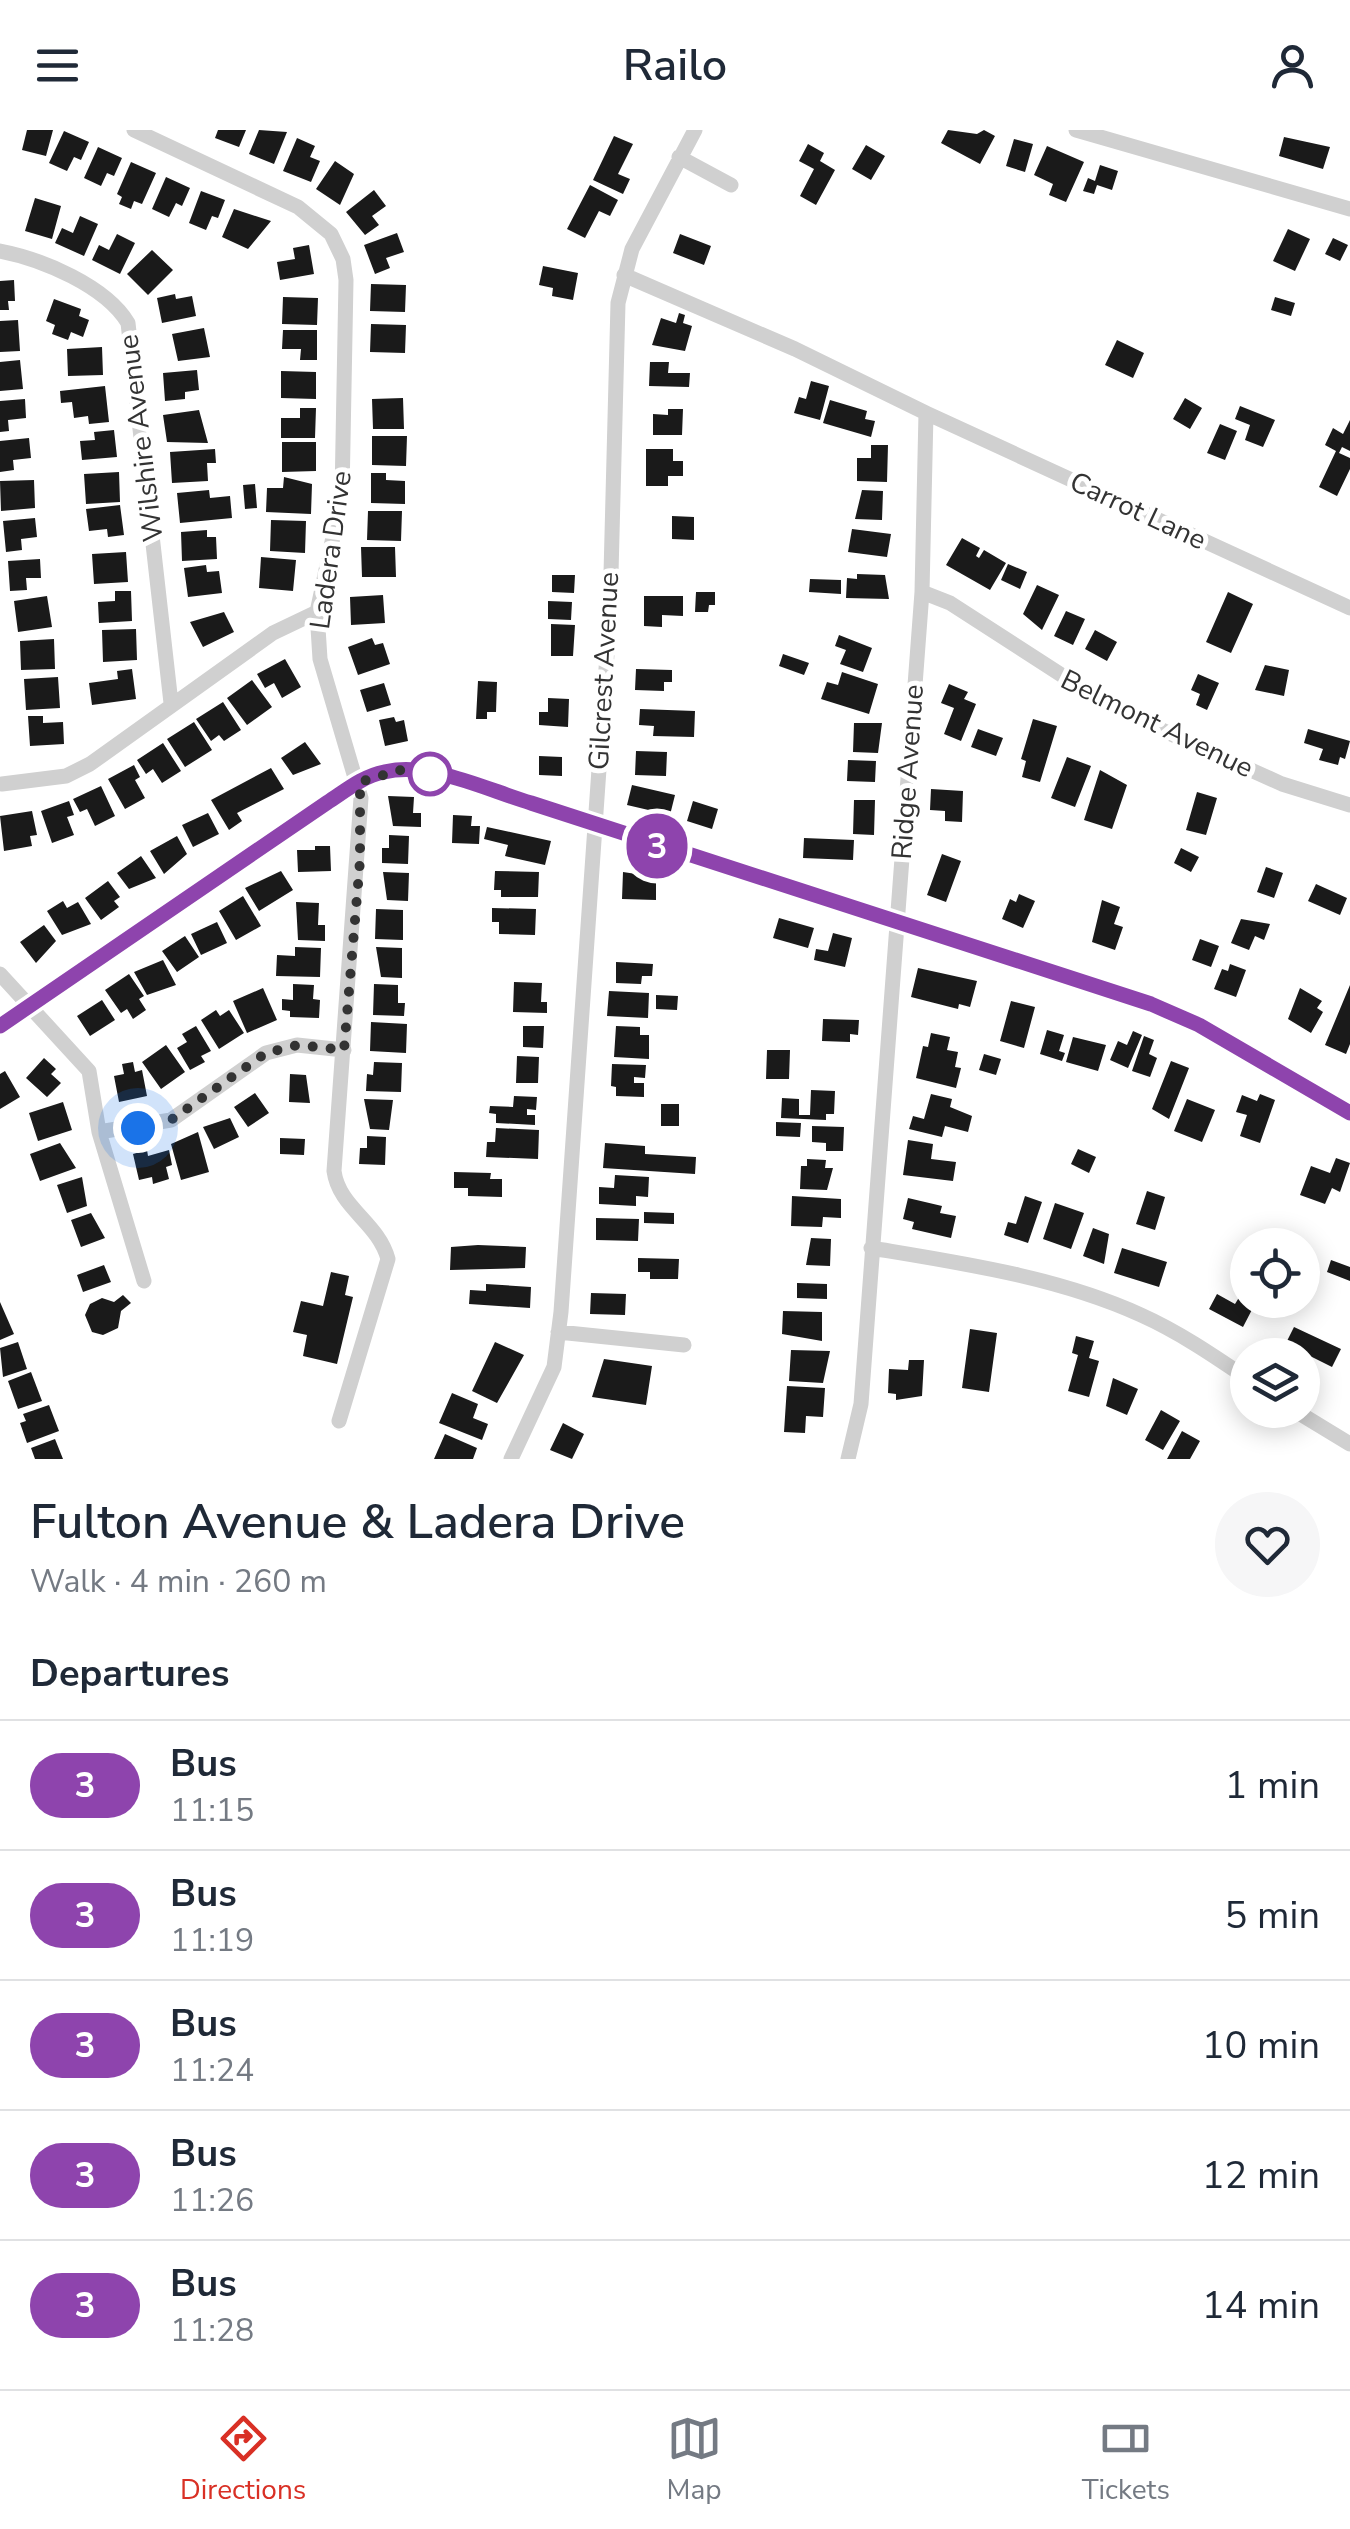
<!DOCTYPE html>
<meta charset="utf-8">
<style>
:root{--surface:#fff;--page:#f6f6f7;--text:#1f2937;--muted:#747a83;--line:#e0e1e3;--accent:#d93025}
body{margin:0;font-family:"Nunito Sans",sans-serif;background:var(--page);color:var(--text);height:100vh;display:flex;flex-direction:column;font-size:38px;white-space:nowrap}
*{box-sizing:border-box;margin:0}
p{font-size:32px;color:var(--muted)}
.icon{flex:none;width:55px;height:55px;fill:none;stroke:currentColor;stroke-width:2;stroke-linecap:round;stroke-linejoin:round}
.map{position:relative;height:1329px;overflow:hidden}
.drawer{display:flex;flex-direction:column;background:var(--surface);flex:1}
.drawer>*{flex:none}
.badge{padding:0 20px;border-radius:32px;font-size:35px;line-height:65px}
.tools{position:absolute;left:1230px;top:1098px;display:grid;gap:20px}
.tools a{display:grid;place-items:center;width:90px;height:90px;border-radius:50%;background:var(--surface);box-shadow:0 5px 25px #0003;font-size:50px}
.you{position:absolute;width:50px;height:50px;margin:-25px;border:8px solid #fff;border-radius:50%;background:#1a73e8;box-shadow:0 0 0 15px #1a73e833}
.map>.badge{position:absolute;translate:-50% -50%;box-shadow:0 0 0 5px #fff}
h2{padding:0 30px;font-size:38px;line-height:90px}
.round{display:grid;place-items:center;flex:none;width:105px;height:105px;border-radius:52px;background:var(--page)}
.summary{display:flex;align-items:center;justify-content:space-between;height:170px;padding:0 30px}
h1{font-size:48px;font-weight:600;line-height:75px}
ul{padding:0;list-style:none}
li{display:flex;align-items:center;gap:30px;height:130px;padding:0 30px;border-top:2px solid var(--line)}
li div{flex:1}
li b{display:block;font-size:38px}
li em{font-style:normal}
li .badge{min-width:110px;font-weight:700;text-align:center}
header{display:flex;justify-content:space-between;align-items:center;height:130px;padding:0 30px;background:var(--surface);font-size:45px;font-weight:600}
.menu{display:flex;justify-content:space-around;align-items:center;height:140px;border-top:2px solid var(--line);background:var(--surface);font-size:28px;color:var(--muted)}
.menu a{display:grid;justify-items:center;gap:5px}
.menu .on{color:var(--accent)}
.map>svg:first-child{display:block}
.building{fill:#1a1a1a}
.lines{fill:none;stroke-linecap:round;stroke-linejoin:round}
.minor{stroke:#d0d0d0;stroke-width:15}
.line-casing{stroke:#fff;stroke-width:22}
.line{stroke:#8e44ad;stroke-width:15}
.walk{stroke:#333;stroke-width:10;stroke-dasharray:0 18}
.stop-dot{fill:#fff;stroke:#8e44ad;stroke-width:5}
.labels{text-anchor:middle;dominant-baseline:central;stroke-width:10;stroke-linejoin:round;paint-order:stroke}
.street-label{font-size:28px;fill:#333;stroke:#fff}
</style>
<header><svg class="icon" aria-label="menu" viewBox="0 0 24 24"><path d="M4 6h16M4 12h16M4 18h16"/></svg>Railo<svg class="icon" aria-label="person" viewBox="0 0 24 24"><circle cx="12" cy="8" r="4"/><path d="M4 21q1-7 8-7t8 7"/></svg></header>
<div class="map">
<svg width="1350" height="1329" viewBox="0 0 1350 1329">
<rect width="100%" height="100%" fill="#fff"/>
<path class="building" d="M27 0H53L46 26 22 20Z
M218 0H246L239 17 215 8Z
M259 0 287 2 274 34 249 24Z
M948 0 977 4 984 0 995 6 980 34 941 13Z
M64 1 89 12 81 30 74 27 67 41 49 33Z
M614 6 633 14 618 44 630 49 623 64 593 50Z
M1284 7 1330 17 1323 39 1279 26Z
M297 8 315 16 310 27 320 31 311 52 283 41Z
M1014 9 1033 14 1025 42 1006 36Z
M808 14 824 23 820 31 835 40 816 75 800 66 814 39 799 31Z
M866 15 885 26 871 50 852 39Z
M1047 16 1084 32 1066 72 1049 65 1053 54 1034 45Z
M98 17 122 28 114 46 107 43 101 56 84 48Z
M335 31 354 44 340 75 316 59Z
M131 32 156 43 142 74 134 71 131 79 119 74 122 67 117 64Z
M1100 35 1118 41 1112 60 1097 55 1094 64 1083 61 1088 48 1095 51Z
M166 47 190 58 182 76 176 73 169 87 152 79Z
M590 55 618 70 610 86 599 81 585 108 567 99Z
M374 60 386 76 372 86 379 95 365 105 346 82Z
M201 61 225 70 218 88 212 86 206 100 189 93Z
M35 68 61 76 52 109 25 101Z
M234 79 271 91 248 119 222 107Z
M80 86 98 94 84 126 55 113 62 98 73 103Z
M1288 99 1310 109 1295 141 1273 131Z
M397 103 404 122 386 128 390 138 375 144 364 115Z
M117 104 135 113 120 144 92 130 99 115 109 120Z
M680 104 711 116 704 135 673 123Z
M1333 108 1348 115 1340 131 1325 124Z
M309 115 314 144 280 150 277 132 295 129 293 118Z
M152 120 173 140 148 165 127 144Z
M543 136 578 143 573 170 552 166 553 158 539 155Z
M14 150 15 171H8L9 180H0V151Z
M371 154 406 155 405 182 370 181Z
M175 164 176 169 192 166 196 186 162 193 157 168Z
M283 167 318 168 317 195 282 194Z
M1275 167 1295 173 1291 186 1271 180Z
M54 169 81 179 79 186 89 190 83 207 71 202 68 210 52 204 55 195 46 191Z
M679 183 685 185 683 193 692 196 685 221 652 215 661 188 676 193Z
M18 190 20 221 0 222V191Z
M371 194 406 195 405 223 370 222Z
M204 198 210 227 178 231 172 204Z
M283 200H317V230H300L301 219H282Z
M1117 210 1144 223 1133 248 1105 235Z
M102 217 103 245 68 246 67 219Z
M20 230 23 259 0 261V232Z
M650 232H669L668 243H690L689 257 649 256Z
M197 240 199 260 185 262V269L165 271 163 243Z
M281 241 316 242V269L281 268Z
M811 251 829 256 820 290 794 283 799 267 806 269Z
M105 256 109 292 89 294 88 286 74 288 72 272 61 273 60 261Z
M403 268 404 299H373L372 269Z
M1185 268 1202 278 1190 299 1173 289Z
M25 269 26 288 8 290 9 301 0 302V271Z
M830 270 867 281 865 289 875 291 871 307 823 293Z
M1240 276 1275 290 1263 317 1245 310 1250 295 1235 289Z
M300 278H316L315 308H281V288H300Z
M668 279H683L682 305H653V284L668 285Z
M199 280 208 313 167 312 163 285Z
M1350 290V321L1342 317 1339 323 1350 328V339L1337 366 1319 357 1336 321 1325 315 1333 298 1343 304Z
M1220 294 1237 301 1225 330 1207 323Z
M114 300 117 327 82 330 80 311 95 310 94 302Z
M372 306H407L406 336 372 335Z
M29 308 31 328 13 330 14 340 0 342V311Z
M282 312H316V341L282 342Z
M871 315H888L887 352 857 351V328H871Z
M215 319 216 333H207L208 351 172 353 170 322Z
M646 319H673V331H683V346H668V356H646Z
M119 342 120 372 86 374 84 344Z
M371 343H386V350L405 351V374L371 373Z
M284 347 312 354 311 384 266 382 267 358H283Z
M34 350 35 378 1 381 0 351Z
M255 354 257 378 245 379 243 355Z
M209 360 210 368 230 366 232 388 180 393 177 363Z
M862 360 883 361 882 390 855 389Z
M120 375 124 405 108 407 107 399 89 401 86 379Z
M368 381H402L401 411 367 410Z
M672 386 694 387V410L672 409Z
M35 388 37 407 21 409 22 420 6 422 3 391Z
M271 390 306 391 305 423 270 421Z
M852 399 891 404 887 427 848 422Z
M207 400V407H216L217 429 182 431 181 402Z
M962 408 980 418 976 426 979 428 984 420 1006 433 990 460 946 435Z
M361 417H395L396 447H362Z
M126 422 128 452 94 454 92 424Z
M261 427 296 430 293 461 259 458Z
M40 429 41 448H26L27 460 10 461 8 431Z
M1008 434 1027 442 1020 459 1001 450Z
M206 435 207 442 219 441 222 463 188 467 184 438Z
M857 444 885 445 889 469 846 468 847 448 857 449Z
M552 445H575L574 463 552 462Z
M810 449 841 450V464L809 462Z
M1037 455 1059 465 1042 500 1023 484Z
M115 461H131L132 491 99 493 98 472 115 471Z
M696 462H715V475H709L708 482H695Z
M1228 462 1253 474 1231 523 1206 512Z
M383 465 385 493 351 495 350 467Z
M47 466 52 497 18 502 14 471Z
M644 466H683V486L662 485V497L644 496Z
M548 471 572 472 571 490 548 489Z
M1066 481 1085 489 1073 515 1054 506Z
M224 482 234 502 203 517 190 492Z
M551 494 575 495 573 526H551Z
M136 499 137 530 103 532 102 500Z
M1095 500 1117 512 1107 531 1085 519Z
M839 505 872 518 863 542 840 534 846 520 835 516Z
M372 508 375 515 383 513 390 534 358 545 348 517Z
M54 509 55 539 21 540 20 511Z
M783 524 809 533 804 545 779 536Z
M285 529 301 557 282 568 274 553 265 558 257 544Z
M1265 535 1289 540 1284 566 1255 560Z
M132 539 136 569 92 575 89 553 118 549 117 541Z
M636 539 672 540V552H664V561L635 560Z
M842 542 878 554 869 584 821 569 827 552 838 555Z
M1198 544 1219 553 1207 580 1196 575 1200 564 1191 560Z
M58 547 60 578 26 580 24 549Z
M252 550 272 577 247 595 227 568Z
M478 551 497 552 496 582H487V589H476Z
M384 553 391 575 367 582 360 560Z
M949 554 968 562 964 569 976 574 961 611 944 604 954 578 941 573Z
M548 568 569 569 568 597 539 595V582H548Z
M223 572 241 600 224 611 219 605 211 611 196 589Z
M640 579 695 581 694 607 653 606 654 596 639 595Z
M28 586H43V593L63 592 64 614 30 616Z
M394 587 396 592 404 590 408 611 385 616 379 590Z
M1033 589 1057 596 1040 652 1022 647 1026 631 1021 629Z
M194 592 212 620 185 637 167 609Z
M854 593H882L878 623 853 622Z
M978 599 1003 608 996 626 971 617Z
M1308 599 1350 611 1345 629 1340 627 1338 635 1319 630 1323 619 1304 613Z
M305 612 321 634 293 645 281 628Z
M163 613 181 641 162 653 153 639 146 644 137 630Z
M636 621 667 622 666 646 635 645Z
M539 626 562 627V646L539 645Z
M1067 627 1091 636 1075 677 1051 668Z
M848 630 876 631 875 652 847 651Z
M134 635 140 647 135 650 145 668 125 679 108 649Z
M271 638 284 659 237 683 242 691 229 700 211 670Z
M1100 640 1127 655 1112 699 1084 690Z
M632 655 675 665 670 685 627 675Z
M101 656 115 686 95 696 87 679 80 682 73 669Z
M931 659 963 661 962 692 945 691V681L930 680Z
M1197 662 1217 668 1206 705 1186 700Z
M388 666 414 667 413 683H421V697L393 696Z
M854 670H875L874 705 853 704Z
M69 671 74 685 67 687 74 705 52 713 41 681Z
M693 671 718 679 712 699 687 691Z
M32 681 37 705 30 706 32 716 4 721 0 686Z
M208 683 219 704 193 717 182 695Z
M453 685 472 686 471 696H480L479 714 452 713Z
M487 697 551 711 545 735 505 726 508 715 484 709Z
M389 705 409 706 408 734 382 733V718H389Z
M177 706 187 724 164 744 150 721Z
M804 708 854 710 853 730 803 728Z
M315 716H330L331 741 298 742 297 720H315Z
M1181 718 1199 727 1191 742 1174 733Z
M942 724 961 731 946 772 927 765Z
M141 726 156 748 129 759 117 743Z
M1266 737 1283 743 1274 768 1257 762Z
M281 741 293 760 259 781 245 758Z
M495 741 539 742 538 767H501V760H494Z
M383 742 409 743 408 771 387 770Z
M623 742 656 747V770L622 769Z
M108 751 120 767 114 771 119 777 101 790 85 768Z
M1316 754 1347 768 1340 785 1308 771Z
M1019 764 1035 771 1023 798 1002 789 1010 769 1016 772Z
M243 766 261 796 236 810 219 781Z
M1102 770 1120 777 1114 794 1123 797 1115 820 1092 812Z
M63 771 67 778 78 772 91 794 62 805 47 781Z
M296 772 319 773 318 795H325V811L298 810Z
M492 778 536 779 535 805 499 804V792H492Z
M376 779 403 780V810L375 809Z
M779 788 814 798 808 818 773 808Z
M1241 789 1270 794 1264 810 1255 806 1249 820 1231 813Z
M217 792 227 813 201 825 191 804Z
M44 795 56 811 36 833 20 812Z
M833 803 852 808 845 837 814 830 816 819 828 821Z
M185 806 199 827 177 842 162 821Z
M1200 809 1219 816 1211 837 1192 830Z
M295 817 321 818 320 847 276 846 277 825 295 826Z
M376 817 402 818V848L381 847Z
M163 830 176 855 147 865 134 842Z
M616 832 653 834 652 846H642L641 854 616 853Z
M1230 834 1246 840 1236 867 1214 859 1222 839 1228 841Z
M918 838 977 851 970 877 959 874 958 879 911 867Z
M129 844 144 866 139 869 146 880 133 889 127 879 121 883 105 860Z
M514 852 542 853 541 872H547V883L513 882Z
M293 854 314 855 313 869 320 870 319 888 290 887V881L282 880V869L293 870Z
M374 854 398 855V873H405L404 886 373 885Z
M1350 855V914L1346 924 1325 915Z
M263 858 277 890 247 903 233 871Z
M1300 858 1322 871 1317 878 1323 882 1311 903 1288 889Z
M609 861 649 863 648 888 607 886Z
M656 865 678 866 677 880 656 879Z
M102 870 115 890 90 906 77 886Z
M1011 871 1035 877 1024 918 1000 911Z
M216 880 220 886 229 880 244 903 219 919 201 890Z
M823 889 859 890 858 905 850 904V912L822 911Z
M371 892 407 894 406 923 370 921Z
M196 896 211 921 201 926 205 932 190 940 177 918 187 912 182 904Z
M523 896H544L543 918 523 917Z
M616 896 640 897V905H649V929L614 927Z
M1047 900 1064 905 1059 921 1065 923 1062 931 1040 924Z
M1133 901 1142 905 1128 938 1110 930 1118 911 1127 915Z
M931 903 950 907 947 920 958 922 955 937 961 938 956 958 916 948 923 916 928 917Z
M1144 906 1154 910 1149 924 1157 928 1150 947 1132 941Z
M1073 907 1106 915 1098 941 1066 932Z
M166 915 185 942 161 959 142 932Z
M767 920H790L789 949H766Z
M984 924 1001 929 996 945 979 940Z
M517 926 539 927 538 953H516Z
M44 928 56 939 51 944 61 953 47 967 26 948Z
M1171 931 1189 938 1169 989 1152 979Z
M133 932 135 942 142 940 147 966 119 972 114 946 124 944 122 934Z
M374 932 402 933 401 962 366 961 367 944 373 945Z
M612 934 646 935 645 948 634 947V953H644V967L616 966V957L611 956Z
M5 941 20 967 0 979V944Z
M290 944 306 945 310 973 289 972Z
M811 960 835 961 834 984H826V990L781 988 782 968 799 969V985H810Z
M255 963 269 983 248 997 234 977Z
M931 964 952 969 950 977 972 986 968 1002 945 996 942 1007 909 999 913 986 924 989Z
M1260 964 1275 970 1260 1013 1240 1006 1247 985 1236 982 1242 965 1257 971Z
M514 966 537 967 536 980 527 979V985H535V995L496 993V984L489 983 490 976 513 977Z
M364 969 393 970 389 1000 370 999Z
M1187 969 1215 980 1202 1012 1174 1001Z
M63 972 72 1000 38 1011 29 983Z
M661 974H679V996H661Z
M230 988 239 1007 214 1019 203 997Z
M776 992 801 993 800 1007 776 1006Z
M812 996 844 997 843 1021H826V1013L812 1012Z
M496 998 539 1000 538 1029 486 1027 487 1012H495Z
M198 1002 209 1042 181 1050 171 1014Z
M367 1006 386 1007 385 1035 359 1034 360 1018H367Z
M280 1008 305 1009 304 1025 280 1024Z
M908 1010 933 1014 931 1029 956 1032 953 1051 903 1045Z
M60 1013 76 1038 40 1051 30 1024Z
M605 1013 645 1016V1024L696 1027 695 1044 603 1038Z
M1078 1019 1096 1027 1089 1043 1071 1034Z
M147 1020 148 1026 169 1020 172 1035 166 1037 169 1049 153 1054 152 1047 139 1050 133 1024Z
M1336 1028 1350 1033 1340 1062 1332 1058 1325 1074 1300 1065 1311 1036 1330 1043Z
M807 1029 826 1030 825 1038H833L827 1060 800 1059 801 1036H807Z
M454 1042 491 1043 490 1049H502V1067L468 1066V1058H454Z
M615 1045 649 1047 648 1067 636 1066V1076L599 1074V1057L614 1058Z
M82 1047 87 1076 67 1083 57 1055Z
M1147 1061 1165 1067 1155 1100 1136 1094Z
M792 1066 841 1069V1088L823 1087 822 1097 791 1096Z
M1025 1066 1042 1072 1028 1113 1004 1105 1008 1092 1016 1094Z
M908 1068 942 1076 940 1083 956 1086 951 1108 912 1099 914 1092 903 1089Z
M1055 1073 1084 1083 1071 1119 1043 1109Z
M644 1082 674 1083V1094L644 1093Z
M91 1083 105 1108 81 1117 71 1090Z
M596 1088 639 1089 638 1111 596 1110Z
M1093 1098 1109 1104 1104 1134 1083 1126Z
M811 1108 831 1109 830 1136 806 1135Z
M478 1115 526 1117 525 1138 450 1140 451 1117Z
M1122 1118 1167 1132 1159 1157 1114 1143Z
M638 1128 679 1129 678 1149H650V1142H638Z
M1331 1130 1350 1137V1151L1327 1142Z
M104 1135 111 1152 83 1162 77 1145Z
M331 1142 349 1146 345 1165 353 1167 337 1234 303 1226 307 1205 293 1202 301 1171 323 1176Z
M797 1153 827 1154V1169L797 1168Z
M486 1154 531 1157 530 1178 469 1174 470 1160 486 1161Z
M1243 1161 1248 1170H1257L1243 1197 1209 1179 1217 1164 1235 1174Z
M591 1163 626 1164 625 1185 590 1184Z
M123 1165 131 1173 121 1181 118 1198 103 1205 92 1202 85 1185 90 1174 102 1168 114 1172Z
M0 1172 14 1204 0 1210Z
M783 1181 822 1182V1211L782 1204Z
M1294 1197 1341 1219 1332 1237 1310 1226 1302 1242V1225H1280Z
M970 1199 997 1203 989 1262 962 1258Z
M1076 1206 1094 1211 1089 1228 1099 1231 1089 1267 1068 1261 1078 1225 1072 1223Z
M18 1212 27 1239 3 1247 0 1218Z
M495 1212 524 1225 497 1273 472 1261Z
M791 1220 830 1221 823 1253 789 1251Z
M604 1229 652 1236 646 1275 592 1267Z
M909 1230H924L922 1266 896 1270V1264L888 1263 889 1239 908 1240Z
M31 1242 42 1271 18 1279 8 1251Z
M1113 1248 1138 1259 1127 1285 1106 1276Z
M787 1256 825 1258 823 1287 806 1286 805 1303 784 1302Z
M452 1263 478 1274 473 1288 488 1294 482 1310 439 1293Z
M49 1275 59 1301 27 1313 20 1293 26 1291 23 1284Z
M1161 1280 1180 1291 1163 1320 1145 1310Z
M563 1293 584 1304 572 1329 550 1320Z
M1182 1301 1200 1311 1190 1329H1167Z
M445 1304 477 1318 473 1329H434Z
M55 1309 63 1329H35L31 1318Z"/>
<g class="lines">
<path class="minor" d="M134 0 298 77 331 104 343 129 346 150 342 365 317 482 320 529 361 668 334 1041C339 1078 378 1092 388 1129L339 1291
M1076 0 1350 79
M679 27 731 55
M0 121C42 129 106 156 128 193L171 573
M624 145 795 219 926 283 922 462 861 1274 848 1329
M926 283 1350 478
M922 462 950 473 1111 577 1282 654 1350 675
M2 654 66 646 90 634 273 503 317 482
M0 844 89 941 99 1002 144 1151
M0 896 360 652C412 623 478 657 531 673L1132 867 1199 895 1350 983
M99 1002 171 990 266 923 297 915 344 920
M871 1118C961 1133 1058 1147 1141 1185 1179 1202 1214 1226 1248 1249
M558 1202 684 1215
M1294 1280 1350 1314
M511 1329 554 1237 561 1182 610 482 618 173 632 119 695 0"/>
</g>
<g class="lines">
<g class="line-casing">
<path id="line" d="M0 896 328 672C345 661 363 646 384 642 430 631 487 660 531 673L1151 874 1199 895 1350 983"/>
</g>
<use href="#line" class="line"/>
<path class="walk" d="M138 998 171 990 266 923 298 915 344 920 360 731V652L401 640 430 644"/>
</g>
<circle class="stop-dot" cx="430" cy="644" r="20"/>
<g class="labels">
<g class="street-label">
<text transform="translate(141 308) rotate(-97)">Wilshire Avenue</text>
<text transform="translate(1138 381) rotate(25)">Carrot Lane</text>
<text transform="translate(331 420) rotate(-82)">Ladera Drive</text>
<text transform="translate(604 541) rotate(-87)">Gilcrest Avenue</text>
<text transform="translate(1157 594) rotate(26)">Belmont Avenue</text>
<text transform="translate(908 642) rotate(-86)">Ridge Avenue</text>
</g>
</g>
</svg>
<div class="tools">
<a><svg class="icon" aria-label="locate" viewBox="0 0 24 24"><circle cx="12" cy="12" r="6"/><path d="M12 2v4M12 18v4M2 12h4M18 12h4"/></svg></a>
<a><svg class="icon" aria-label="layers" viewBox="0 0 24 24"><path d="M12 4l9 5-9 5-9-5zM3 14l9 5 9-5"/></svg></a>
</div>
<div class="you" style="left:138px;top:998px"></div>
<b class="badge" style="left:657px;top:716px;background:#8e44ad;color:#fff">3</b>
</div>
<section class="drawer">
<div class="summary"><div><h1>Fulton Avenue &amp; Ladera Drive</h1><p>Walk · 4 min · 260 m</p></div><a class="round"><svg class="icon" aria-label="heart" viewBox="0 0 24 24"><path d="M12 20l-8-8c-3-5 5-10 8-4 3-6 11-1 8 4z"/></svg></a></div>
<h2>Departures</h2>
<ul>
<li><span class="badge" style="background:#8e44ad;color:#fff">3</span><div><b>Bus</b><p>11:15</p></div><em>1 min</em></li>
<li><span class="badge" style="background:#8e44ad;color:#fff">3</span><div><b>Bus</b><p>11:19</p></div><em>5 min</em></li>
<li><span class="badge" style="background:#8e44ad;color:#fff">3</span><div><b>Bus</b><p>11:24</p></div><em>10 min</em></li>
<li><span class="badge" style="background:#8e44ad;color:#fff">3</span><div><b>Bus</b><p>11:26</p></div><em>12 min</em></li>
<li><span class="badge" style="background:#8e44ad;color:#fff">3</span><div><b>Bus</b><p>11:28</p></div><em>14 min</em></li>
</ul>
</section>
<nav class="menu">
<a class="on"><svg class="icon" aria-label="directions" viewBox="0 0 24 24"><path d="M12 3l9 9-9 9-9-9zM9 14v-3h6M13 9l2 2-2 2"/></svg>Directions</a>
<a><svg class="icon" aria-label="map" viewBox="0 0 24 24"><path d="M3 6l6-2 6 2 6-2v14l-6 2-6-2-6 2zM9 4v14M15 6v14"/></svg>Map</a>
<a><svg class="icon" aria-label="tickets" viewBox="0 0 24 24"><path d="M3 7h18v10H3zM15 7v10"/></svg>Tickets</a>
</nav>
